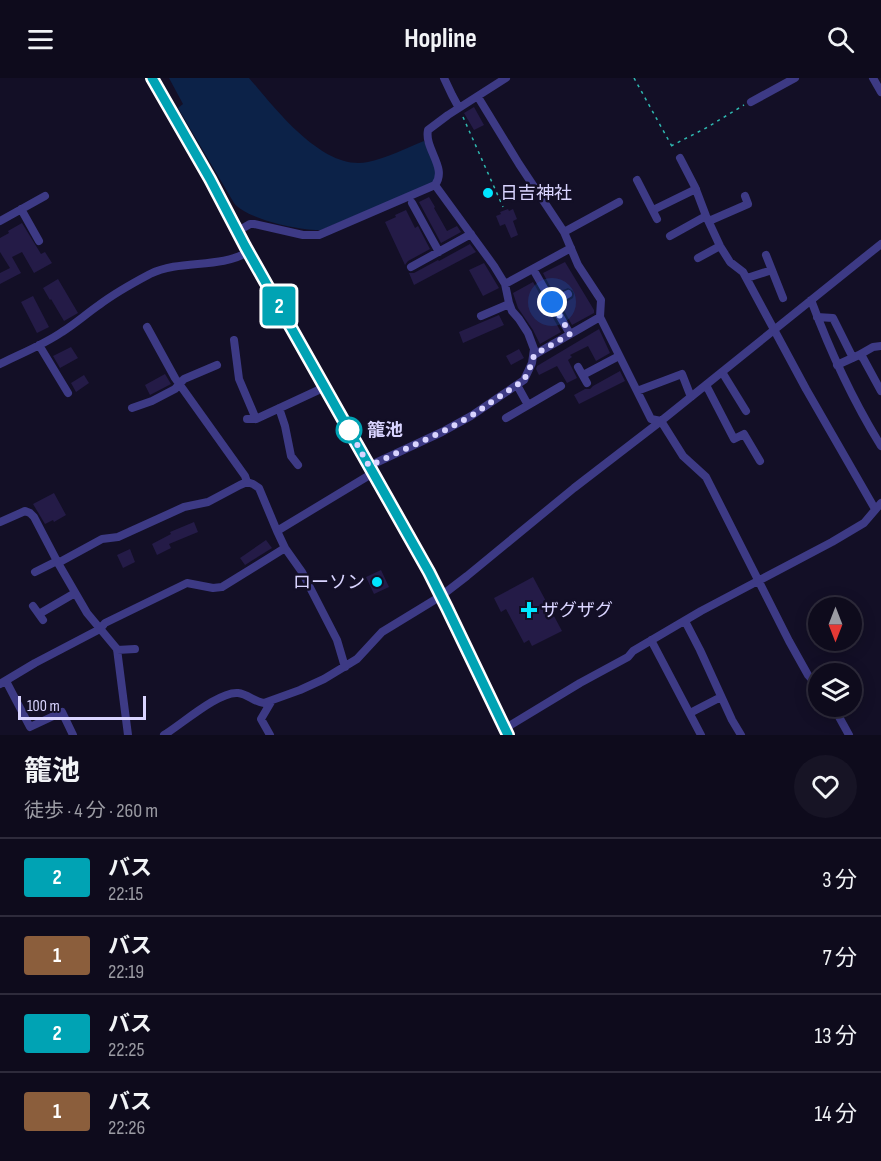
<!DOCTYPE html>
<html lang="ja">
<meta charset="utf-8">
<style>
:root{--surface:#0e0b1c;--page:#171425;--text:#f1f3f6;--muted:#9b9ba3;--line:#2e2b3b}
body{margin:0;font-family:"Sofia Sans Condensed","Noto Sans JP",sans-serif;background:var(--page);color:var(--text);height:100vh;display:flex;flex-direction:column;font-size:22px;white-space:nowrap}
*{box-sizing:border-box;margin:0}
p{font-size:20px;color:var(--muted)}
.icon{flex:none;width:33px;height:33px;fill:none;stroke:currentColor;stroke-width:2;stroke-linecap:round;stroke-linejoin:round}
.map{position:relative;height:657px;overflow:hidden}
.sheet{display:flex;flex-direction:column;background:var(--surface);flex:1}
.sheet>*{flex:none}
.badge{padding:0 12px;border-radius:4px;font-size:21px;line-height:39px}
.needle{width:39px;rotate:180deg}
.tools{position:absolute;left:808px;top:519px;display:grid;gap:12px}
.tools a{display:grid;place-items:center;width:54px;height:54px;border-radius:50%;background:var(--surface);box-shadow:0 3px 15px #0003,0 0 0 2px var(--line);font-size:30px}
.scale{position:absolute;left:18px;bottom:15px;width:128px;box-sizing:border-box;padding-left:6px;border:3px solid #d9d4ff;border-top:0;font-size:16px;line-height:21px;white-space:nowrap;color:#d9d4ff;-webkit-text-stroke:4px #130f26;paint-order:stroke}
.you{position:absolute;width:30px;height:30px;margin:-15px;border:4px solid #fff;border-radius:50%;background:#1a73e8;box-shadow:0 0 0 9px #1a73e833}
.map>.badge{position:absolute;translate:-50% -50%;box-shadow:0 0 0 3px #fff}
.round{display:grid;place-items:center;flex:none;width:63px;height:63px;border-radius:32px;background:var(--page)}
.head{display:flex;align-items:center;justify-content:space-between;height:102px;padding:0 24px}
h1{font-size:28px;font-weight:700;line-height:45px}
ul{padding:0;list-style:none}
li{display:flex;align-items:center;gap:18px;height:78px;padding:0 24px;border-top:2px solid var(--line)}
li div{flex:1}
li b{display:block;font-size:22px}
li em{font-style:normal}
li .badge{min-width:66px;font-weight:700;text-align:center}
header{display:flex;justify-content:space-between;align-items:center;height:78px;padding:0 24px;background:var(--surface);font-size:27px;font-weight:700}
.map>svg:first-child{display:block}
.water{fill:#0c2248}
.building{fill:#241b47}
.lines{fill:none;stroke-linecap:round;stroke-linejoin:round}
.path{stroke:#2fb8b0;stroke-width:1.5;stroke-dasharray:3 4.5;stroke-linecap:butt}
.minor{stroke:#3d3a85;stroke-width:8}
.major{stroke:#c25bff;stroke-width:10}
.line-casing{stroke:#fff;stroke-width:14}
.line{stroke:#00a3b4;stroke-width:9}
.walk{stroke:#d9d4ff;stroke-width:6;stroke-dasharray:0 10.8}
.poi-dot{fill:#00e5ff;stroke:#130f26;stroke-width:2}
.stop-dot{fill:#fff;stroke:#00a3b4;stroke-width:3}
.labels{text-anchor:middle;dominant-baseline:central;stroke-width:5;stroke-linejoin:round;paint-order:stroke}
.poi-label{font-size:18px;fill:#d9d4ff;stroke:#130f26;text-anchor:start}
.stop-label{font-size:18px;font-weight:bold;fill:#d9d4ff;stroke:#130f26;text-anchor:start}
</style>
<header><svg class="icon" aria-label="menu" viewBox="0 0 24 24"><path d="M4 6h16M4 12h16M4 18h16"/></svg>Hopline<svg class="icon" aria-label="search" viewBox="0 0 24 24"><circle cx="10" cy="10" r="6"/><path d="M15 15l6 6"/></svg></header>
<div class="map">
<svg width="881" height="657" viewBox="0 0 881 657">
<rect width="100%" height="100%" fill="#130f26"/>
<path class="water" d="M169 0H249C275 30 323 94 368 84 387 80 406 70 424 63L439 95 434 104 321 152C300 153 246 141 234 125L178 30 183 26Z"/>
<path class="building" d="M474 29 484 47 474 52 464 35Z
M429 119 435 129 434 130 447 153 457 148 461 154 441 165 419 124Z
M508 131 509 133 513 131 517 141 513 143 518 157 511 160 505 146 500 148 496 138 501 136 500 134Z
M406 132 415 150 418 148 430 171 408 183 405 187 385 144 396 139 395 137Z
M22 145 41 176 45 174 52 185 34 195 22 174 12 179 21 195 0 206V195L10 190 0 174V160L9 155 8 153Z
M470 166 476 174 414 207 409 195H414L438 182 439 183Z
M565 184 594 232V235L572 247 561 227 573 220 574 216 573 213 568 210 554 216 543 195Z
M484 185 499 210 483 218 469 192Z
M58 201 78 235 64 243 51 221 50 222 43 210Z
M533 204 561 254 540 266 533 252 518 230 513 215Z
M33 218 49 249 37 255 21 224Z
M499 237 504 247 463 265 459 254Z
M599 251 610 275 596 283 588 268 570 277 572 279 568 282 577 300 567 305 557 288 539 297 536 291 537 288Z
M71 269 78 280 60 290 53 278Z
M519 271 524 280 511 287 506 278Z
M620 293 625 303 579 326 574 317 585 311H590L593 308Z
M165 296 171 306 150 317 145 307Z
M84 297 89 305 76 314 71 305Z
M54 415 66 437 54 444 53 442 45 446 33 426Z
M194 444 198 454 169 466 171 470 157 477 152 466 171 456 170 454Z
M266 462 272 470 245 487 240 480Z
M130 471 135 484 123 490 117 477Z
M381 492 389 509 374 516 366 499Z
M533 499 562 553 532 568 529 562 524 565 506 531 501 534 494 520Z"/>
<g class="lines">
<path class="path" d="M634 0 674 72
M463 39 503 129
M671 68 706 50 744 27"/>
<path class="minor" d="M444 0 452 17 459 30
M873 0 881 14
M478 19 519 86 564 154 578 187 601 222 600 239 651 341 661 343 683 378 706 399 789 563 808 597 819 609
M751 24 795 0
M680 80 695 109 706 138 720 168 730 184 743 194 806 311 875 431
M637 102 657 141
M412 125 439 174
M21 131 39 163
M653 132 696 111
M0 143 45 118
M709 143 748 126 745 118
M238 153 250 146H254L303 157H319L435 107C448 90 424 71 428 52L448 37 506 0
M564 154 619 124
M670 158 706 138
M766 177 783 220
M698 180 720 168
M411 189 471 156
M533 191 570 256
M747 200 772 192
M505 206 571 170
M811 222C830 273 852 321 881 368
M552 224 568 216
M481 238 509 226
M817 239 833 240 853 280
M147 249 175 300 245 398 247 404
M234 262 239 301 256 341
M39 267 68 315
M534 277 600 239
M859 277 873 269 881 268
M0 286C20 276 43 267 62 254 75 246 86 236 99 227 115 215 133 205 150 196 181 181 219 191 248 174
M837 287 859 277 863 280 881 313
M578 289 587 305
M722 294 746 333
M583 297 619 278
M517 307 528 327
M706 307 734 361 744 356 760 383
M637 313 682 296 691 319
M132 330 152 323 175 311 184 301 217 287
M279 330 285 348 291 378 298 387
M506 340 561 308
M247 341H256L325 309
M369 388 442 354 471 338 524 302 532 285 534 271 528 255 519 241 512 233 509 225 505 206 494 188 435 107
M0 444 25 433 30 435 34 439 58 485 87 535 117 571 128 657
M277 453 285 470
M58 485 102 461 118 459 184 429 208 424 240 407 247 404 253 406 259 410 277 453 373 395
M35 494 57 483
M33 528 43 542
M39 536 75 515
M685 543 700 572 732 642 741 657
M651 562 701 657
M117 572 135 571
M6 603 30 649 62 634 73 657
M0 606 35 585 100 551 105 545 187 505 213 510 222 509 285 470 302 494 337 562 345 589
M833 628 849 657
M690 635 721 619
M504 651 580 605 628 579 633 573 701 533 832 464 864 445 881 425
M164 657C182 646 219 613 238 615 248 616 254 624 264 625L300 612 324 601 357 581 382 554 441 518 467 498 574 410 661 343 881 166
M270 657 261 641 271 624"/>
<path class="major" d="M152 0 210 101 245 168 429 494 447 530 508 657"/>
</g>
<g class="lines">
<g class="line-casing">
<path id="line" d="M152 0 210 101 245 168 429 494 447 530 508 657"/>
</g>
<use href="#line" class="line"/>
<path class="walk" d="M349 352 348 350 369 388 442 354 471 338 524 302 532 285 534 277 570 256 552 224"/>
</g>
<g class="poi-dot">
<circle cx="488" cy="115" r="6"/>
<circle cx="377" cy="504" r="6"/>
<path d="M526 523h6v6h6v6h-6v6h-6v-6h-6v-6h6z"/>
</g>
<circle class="stop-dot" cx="349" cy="352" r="12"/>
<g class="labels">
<g class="poi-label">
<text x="500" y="115">日吉神社</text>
<text x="365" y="504" text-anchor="end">ローソン</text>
<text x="541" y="532">ザグザグ</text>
</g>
<g class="stop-label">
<text x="367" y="352">籠池</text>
</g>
</g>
</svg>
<div class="tools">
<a><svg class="needle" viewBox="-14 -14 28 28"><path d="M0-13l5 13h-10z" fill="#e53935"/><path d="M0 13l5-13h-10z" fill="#9b9ba3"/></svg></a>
<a><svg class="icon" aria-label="layers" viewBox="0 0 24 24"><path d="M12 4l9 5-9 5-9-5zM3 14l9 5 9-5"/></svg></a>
</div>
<div class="scale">100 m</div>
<div class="you" style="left:552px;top:224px"></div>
<b class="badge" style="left:279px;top:228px;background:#00a3b4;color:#fff">2</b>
</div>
<section class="sheet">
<div class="head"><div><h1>籠池</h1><p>徒歩 · 4 分 · 260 m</p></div><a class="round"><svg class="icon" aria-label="heart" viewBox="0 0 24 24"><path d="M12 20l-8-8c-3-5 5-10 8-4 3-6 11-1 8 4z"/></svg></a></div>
<ul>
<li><span class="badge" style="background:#00a3b4;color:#fff">2</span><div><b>バス</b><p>22:15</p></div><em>3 分</em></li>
<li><span class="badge" style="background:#8b5e3c;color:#fff">1</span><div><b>バス</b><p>22:19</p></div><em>7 分</em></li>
<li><span class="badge" style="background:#00a3b4;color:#fff">2</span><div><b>バス</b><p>22:25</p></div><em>13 分</em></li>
<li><span class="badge" style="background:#8b5e3c;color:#fff">1</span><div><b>バス</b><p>22:26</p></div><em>14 分</em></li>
</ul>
</section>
